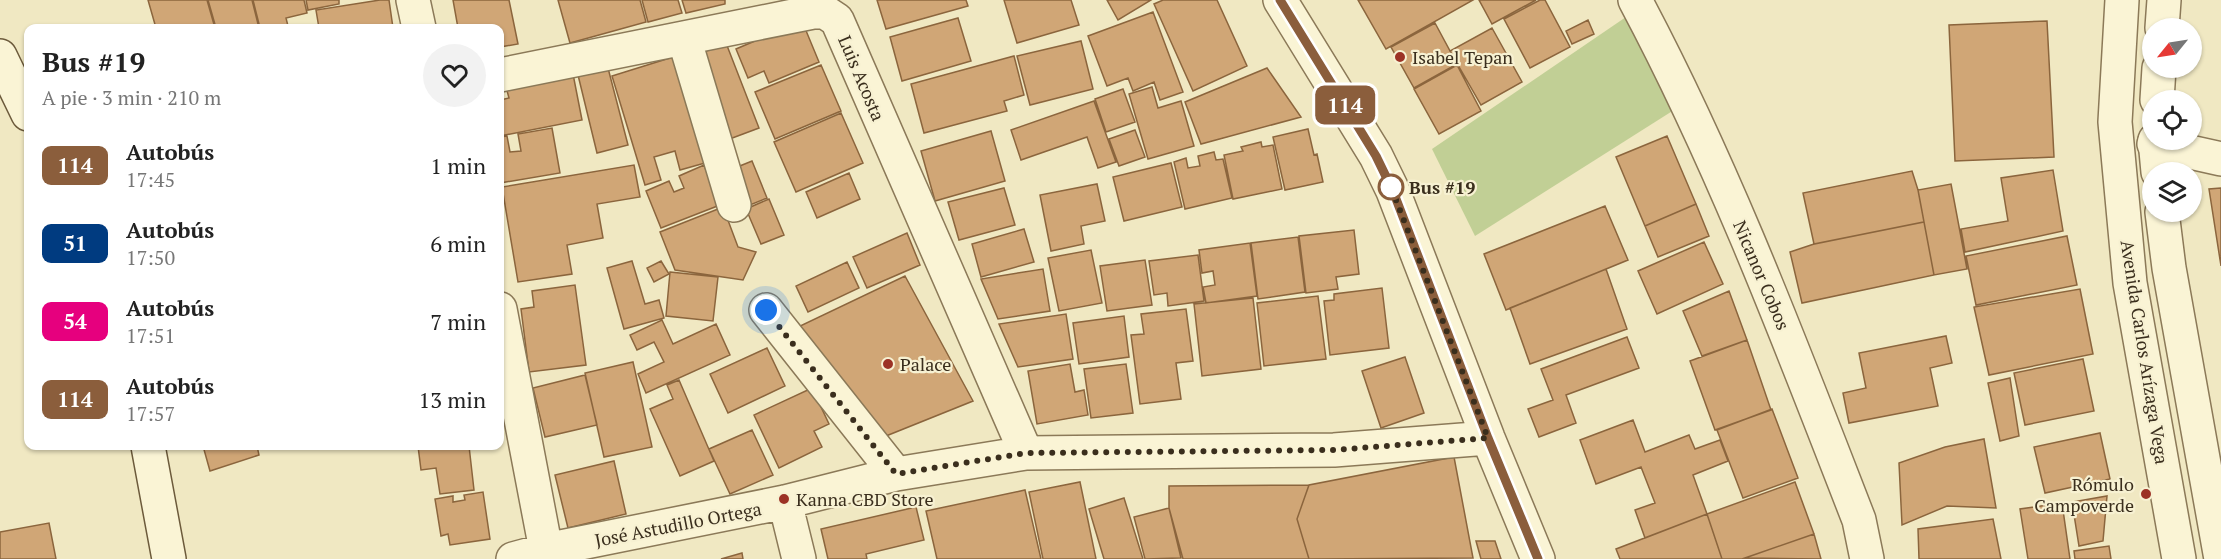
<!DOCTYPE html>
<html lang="es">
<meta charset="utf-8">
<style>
:root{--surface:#fff;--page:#f2f2f2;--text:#222;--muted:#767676}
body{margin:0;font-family:"PT Serif",serif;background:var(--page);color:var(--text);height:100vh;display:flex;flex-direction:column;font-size:22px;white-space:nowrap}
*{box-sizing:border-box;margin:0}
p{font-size:20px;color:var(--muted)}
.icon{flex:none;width:33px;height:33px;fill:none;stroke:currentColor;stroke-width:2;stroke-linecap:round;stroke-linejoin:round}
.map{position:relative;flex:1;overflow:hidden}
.side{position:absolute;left:24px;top:24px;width:480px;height:426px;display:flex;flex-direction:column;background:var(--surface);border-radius:12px;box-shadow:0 2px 4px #0004}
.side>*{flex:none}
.badge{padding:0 12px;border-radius:9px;font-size:21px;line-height:39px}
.needle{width:39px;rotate:240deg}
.tools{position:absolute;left:2142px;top:18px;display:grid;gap:12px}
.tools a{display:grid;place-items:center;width:60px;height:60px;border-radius:50%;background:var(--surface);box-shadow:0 2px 4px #0004;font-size:30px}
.you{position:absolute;width:30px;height:30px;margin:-15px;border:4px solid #fff;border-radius:50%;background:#1a73e8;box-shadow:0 0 0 9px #1a73e833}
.map>.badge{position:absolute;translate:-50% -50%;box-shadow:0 0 0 3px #fff}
.round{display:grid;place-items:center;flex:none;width:63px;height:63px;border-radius:32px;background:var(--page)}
.head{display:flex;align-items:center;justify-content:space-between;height:102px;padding:0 18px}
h1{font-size:28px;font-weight:700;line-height:45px}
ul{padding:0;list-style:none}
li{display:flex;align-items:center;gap:18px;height:78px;padding:0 18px}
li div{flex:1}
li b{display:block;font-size:22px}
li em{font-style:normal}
li .badge{min-width:66px;font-weight:700;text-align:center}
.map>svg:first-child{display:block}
.green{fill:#c1cf95}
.building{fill:#d0a676;stroke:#8b653d;stroke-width:1.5}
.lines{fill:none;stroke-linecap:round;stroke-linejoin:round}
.minor-casing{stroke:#8b7958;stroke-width:36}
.tertiary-casing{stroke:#8b7958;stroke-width:36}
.secondary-casing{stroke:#6c5a3b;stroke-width:36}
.minor{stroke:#faf4d5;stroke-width:33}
.tertiary{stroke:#faf4d5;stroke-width:33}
.secondary{stroke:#faf4d5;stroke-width:33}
.line-casing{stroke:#fff;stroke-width:14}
.line{stroke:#8b5e3c;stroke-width:9}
.walk{stroke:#3a2e1d;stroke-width:6;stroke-dasharray:0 10.8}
.poi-dot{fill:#9c3225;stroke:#f7f1d2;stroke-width:2}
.stop-dot{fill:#fff;stroke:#8b5e3c;stroke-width:3}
.labels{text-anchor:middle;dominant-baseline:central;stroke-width:4.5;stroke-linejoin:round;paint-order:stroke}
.poi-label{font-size:18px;fill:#3a2e1d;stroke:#f7f1d2;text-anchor:start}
.street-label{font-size:18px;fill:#3a2e1d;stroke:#f7f1d2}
.stop-label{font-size:18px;font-weight:bold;fill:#3a2e1d;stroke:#f7f1d2;text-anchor:start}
</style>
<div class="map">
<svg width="2221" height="559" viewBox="0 0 2221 559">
<rect width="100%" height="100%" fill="#f0e8c2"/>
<path class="green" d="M1626 17 1674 110 1475 236 1432 149Z"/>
<path class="building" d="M148 0H207L215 28H156Z
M208 0H252L259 28H216Z
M253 0H304L307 13 286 18 288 26 260 28Z
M306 0H339V4L308 10Z
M380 0H389L393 28H319L316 10Z
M453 0H509L518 44 500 47V28H458Z
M558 0H640L646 22 570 43Z
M642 0H678L682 13 648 22Z
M682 0H725V4L686 13Z
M877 0H966L968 6 886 29Z
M1004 0H1071L1079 25 1017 43Z
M1107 0H1151L1118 20Z
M1163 0H1217L1247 66 1193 91 1154 4Z
M1358 0H1473L1386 49Z
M1479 0H1536L1492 24Z
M1540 0H1545L1570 47 1530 68 1504 19Z
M1153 12 1183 92 1160 100 1154 82 1133 91 1128 78 1107 86 1088 36Z
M958 18 971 61 902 81 890 37Z
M1588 20 1594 34 1572 44 1566 31Z
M802 21 819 62 769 83 764 71 748 78 736 49Z
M2047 21 2054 157 1955 161 1949 25Z
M1435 23 1457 64 1414 88 1391 47Z
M1492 28 1522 82 1481 105 1450 51Z
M1081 41 1093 89 1030 105 1017 56Z
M726 43 759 128 727 140 694 56Z
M1014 56 1024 95 1004 101 1007 111 924 133 911 84Z
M673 57 705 163 680 170 675 151 654 157 661 180 645 185 612 76Z
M821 65 841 111 775 139 755 92Z
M1457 65 1481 111 1439 134 1414 89Z
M608 68 628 145 597 153 578 75Z
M1267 68 1301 117 1201 144 1185 102Z
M573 74 582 120 500 136V100L509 98 506 87Z
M1152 87 1158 108 1181 101 1194 146 1148 159 1129 94Z
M1123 89 1135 122 1106 132 1095 99Z
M1094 101 1116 162 1098 168 1087 137 1021 160 1011 130Z
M841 113 863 163 796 192 774 142Z
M552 128 560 173 500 183V137L507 136 510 152 521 151 518 134Z
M1308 129 1314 155 1317 154 1323 182 1285 190 1273 137Z
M1135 130 1145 157 1119 166 1109 139Z
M991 131 1005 181 935 201 921 151Z
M1667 136 1696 204 1645 226 1616 157Z
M1261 142 1262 147 1273 145 1282 189 1233 199 1224 155 1243 151 1241 147Z
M1214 152 1216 160 1223 159 1232 198 1185 209 1174 162 1186 158 1188 168 1200 166 1198 156Z
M752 161 767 198 745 207 730 170Z
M1171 163 1182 207 1124 221 1113 177Z
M634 165 640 197 597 204 603 238 567 245 572 274 518 282 502 187Z
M704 165 720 205 661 228 646 191 669 181 674 192 684 188 679 176Z
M2053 170 2063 231 1965 252 1961 229 2008 221 2001 178Z
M1912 171 1918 190 1924 222 1814 244 1803 193Z
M849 173 860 199 817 218 806 192Z
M1097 184 1105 221 1081 226 1084 244 1051 251 1040 195Z
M1951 184 1967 269 1934 275 1918 190Z
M1004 188 1015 225 959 240 948 202Z
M2221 188V266L2209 189Z
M769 199 784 235 761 244 746 209Z
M1696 204 1709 236 1658 257 1645 226Z
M1605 206 1628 260 1506 310 1484 254Z
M723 207 738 247 756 252 743 280 675 270 660 232Z
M1924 222 1934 275 1802 303 1790 252 1814 244Z
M1024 229 1034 262 981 277 972 244Z
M1354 230 1359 274 1336 277 1338 289 1306 293 1299 236Z
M907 233 920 265 867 288 853 257Z
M2067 236 2077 285 1976 305 1966 256Z
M1298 237 1305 292 1258 299 1251 243Z
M1704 242 1723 284 1657 314 1638 271Z
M1250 243 1257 296 1206 303 1203 287 1215 285 1213 271 1202 273 1199 250Z
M1091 250 1102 303 1059 311 1048 258Z
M1198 255 1204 301 1168 306 1167 293 1154 295 1149 261Z
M1145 260 1152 305 1107 311 1100 266Z
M632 261 645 304 659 300 664 318 624 329 607 268Z
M661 261 669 274 654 282 647 268Z
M847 262 859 288 808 312 796 286Z
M1043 269 1050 311 998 319 981 279Z
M1606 269 1627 329 1530 364 1510 308Z
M670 272 718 277 713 321 666 316Z
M905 276 973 401 876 440 798 327Z
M575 285 586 365 529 372 521 309 534 307 532 291Z
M1382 288 1389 348 1330 355 1324 301 1334 300V294Z
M2080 289 2093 354 1989 375 1974 307Z
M1729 291 1747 340 1702 356 1683 311Z
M1318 296 1326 359 1264 366 1257 303Z
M1253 298 1261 369 1202 376 1194 304Z
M1186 309 1193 361 1176 363 1181 399 1140 404 1131 335 1144 334 1141 314Z
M1066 314 1073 359 1018 367 999 324Z
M1124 316 1129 357 1079 364 1073 323Z
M662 320 673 344 716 324 730 355 646 393 638 374 664 362 654 342 637 350 630 335Z
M1946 336 1952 363 1930 368 1938 406 1849 423 1843 393 1866 388 1859 353Z
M1627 337 1639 368 1566 395 1576 423 1539 437 1528 409 1553 400 1541 369Z
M1747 340 1771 410 1715 430 1690 361Z
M767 348 785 386 728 413 710 374Z
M1405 357 1424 413 1381 428 1362 371Z
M2083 359 2094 411 2025 425 2014 373Z
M633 362 652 447 604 457 585 373Z
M1070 364 1075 392 1084 390 1088 415 1037 424 1028 371Z
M1126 364 1133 413 1091 418 1084 369Z
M585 375 597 425 545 437 533 388Z
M2010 378 2019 436 2000 441 1988 383Z
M679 380 714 461 680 476 650 409 673 399 667 385Z
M812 388 829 424 814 431 822 447 779 468 754 415Z
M1772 409 1798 478 1743 498 1717 430Z
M1633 420 1645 452 1689 435 1695 449 1720 440 1728 461 1693 475 1707 514 1645 538 1635 510 1655 503 1641 467 1596 484 1580 440Z
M752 430 773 475 730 494 709 449Z
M2100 433 2110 479 2045 493 2034 447Z
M1984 439 1996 508 1947 506 1902 525 1899 463 1945 447Z
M203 446H257L259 455 210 471Z
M418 446H469L474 490 440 494 436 468 421 470Z
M1454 457 1473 558 1309 559 1297 519 1309 485Z
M614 461 626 514 568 528 555 475Z
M1080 482 1096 559H1043L1029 492Z
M1795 482 1814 534 1742 559H1722L1707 514Z
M1309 485 1297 519 1309 559H1183L1169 508V486Z
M1025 490 1041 559H937L926 511Z
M483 492 490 539 450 545 448 534 441 536 435 499 453 496V502L465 500 464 495Z
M2107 496 2103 541 2079 546 2072 502Z
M1124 498 1143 559H1104L1089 509Z
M2062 503 2070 559H2028L2020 509Z
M916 507 924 540 866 554 867 559H828L821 529Z
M1169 508 1181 558 1145 559 1134 517Z
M1707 514 1722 559H1620L1616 549Z
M1993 519 2001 559H1919L1918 529Z
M49 523 56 559H0V532Z
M1814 534 1821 559 1745 558Z
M1476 541H1495L1501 559H1481Z
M2109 546 2111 559H2075L2074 551Z
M742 553 743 559H721Z"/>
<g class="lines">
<g class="minor-casing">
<path id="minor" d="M413 0 419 28
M1280 0 1376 156 1393 191 1488 438 1538 559
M1635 0C1724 167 1791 345 1859 520L1867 559
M684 38 734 205
M500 75 813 12H825L837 20 1026 453
M2154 144 2221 159
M500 309 546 550
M766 310 896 474
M785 502 799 559
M513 559 546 550 785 502 896 474 1026 453 1334 450 1488 438"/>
</g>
<g class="tertiary-casing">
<path id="tertiary" d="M2122 0 2115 122 2130 283 2179 559
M2162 28 2164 0
M2157 100 2159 68
M2155 140 2158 172
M2162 212 2169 268 2221 559"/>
</g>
<g class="secondary-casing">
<path id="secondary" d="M0 56 28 114
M148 446 169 559"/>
</g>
<use href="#minor" class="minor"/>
<use href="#tertiary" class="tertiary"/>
<use href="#secondary" class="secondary"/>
</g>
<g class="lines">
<g class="line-casing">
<path id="line" d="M1280 0 1376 156 1393 191 1488 438 1538 559"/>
</g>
<use href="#line" class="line"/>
<path class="walk" d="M766 310 896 474 1026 453 1334 450 1488 438 1391 187"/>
</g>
<g class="poi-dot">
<circle cx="1400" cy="57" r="6"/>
<circle cx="888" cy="364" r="6"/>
<circle cx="2146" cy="494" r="6"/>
<circle cx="784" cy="499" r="6"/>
</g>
<circle class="stop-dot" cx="1391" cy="187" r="12"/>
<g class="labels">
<g class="poi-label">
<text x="1412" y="57">Isabel Tepan</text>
<text x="900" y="364">Palace</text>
<text x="2134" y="484" text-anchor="end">Rómulo<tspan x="2134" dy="21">Campoverde</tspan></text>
<text x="796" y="499">Kanna CBD Store</text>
</g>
<g class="street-label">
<text transform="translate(862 78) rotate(67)">Luis Acosta</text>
<text transform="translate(1762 275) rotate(67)">Nicanor Cobos</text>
<text transform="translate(2145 352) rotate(81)">Avenida Carlos Arízaga Vega</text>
<text transform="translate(678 524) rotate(-11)">José Astudillo Ortega</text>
</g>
<g class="stop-label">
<text x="1409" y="187">Bus #19</text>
</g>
</g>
</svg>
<div class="tools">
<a><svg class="needle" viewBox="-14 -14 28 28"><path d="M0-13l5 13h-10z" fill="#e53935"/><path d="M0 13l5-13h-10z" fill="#767676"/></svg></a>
<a><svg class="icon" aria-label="locate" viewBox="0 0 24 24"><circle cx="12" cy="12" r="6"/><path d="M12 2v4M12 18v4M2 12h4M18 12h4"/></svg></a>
<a><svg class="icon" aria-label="layers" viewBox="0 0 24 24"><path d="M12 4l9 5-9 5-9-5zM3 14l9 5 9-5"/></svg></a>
</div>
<div class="you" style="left:766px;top:310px"></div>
<b class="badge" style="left:1345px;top:105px;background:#8b5e3c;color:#fff">114</b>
<section class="side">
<div class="head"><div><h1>Bus #19</h1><p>A pie · 3 min · 210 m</p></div><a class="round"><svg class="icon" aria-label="heart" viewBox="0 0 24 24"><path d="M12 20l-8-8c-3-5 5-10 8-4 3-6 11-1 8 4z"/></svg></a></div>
<ul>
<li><span class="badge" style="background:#8b5e3c;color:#fff">114</span><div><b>Autobús</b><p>17:45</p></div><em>1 min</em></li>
<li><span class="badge" style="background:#003b80;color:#fff">51</span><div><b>Autobús</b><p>17:50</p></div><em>6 min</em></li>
<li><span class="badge" style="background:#e6007e;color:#fff">54</span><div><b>Autobús</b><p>17:51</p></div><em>7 min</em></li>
<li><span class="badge" style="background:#8b5e3c;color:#fff">114</span><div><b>Autobús</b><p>17:57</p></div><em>13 min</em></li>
</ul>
</section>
</div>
